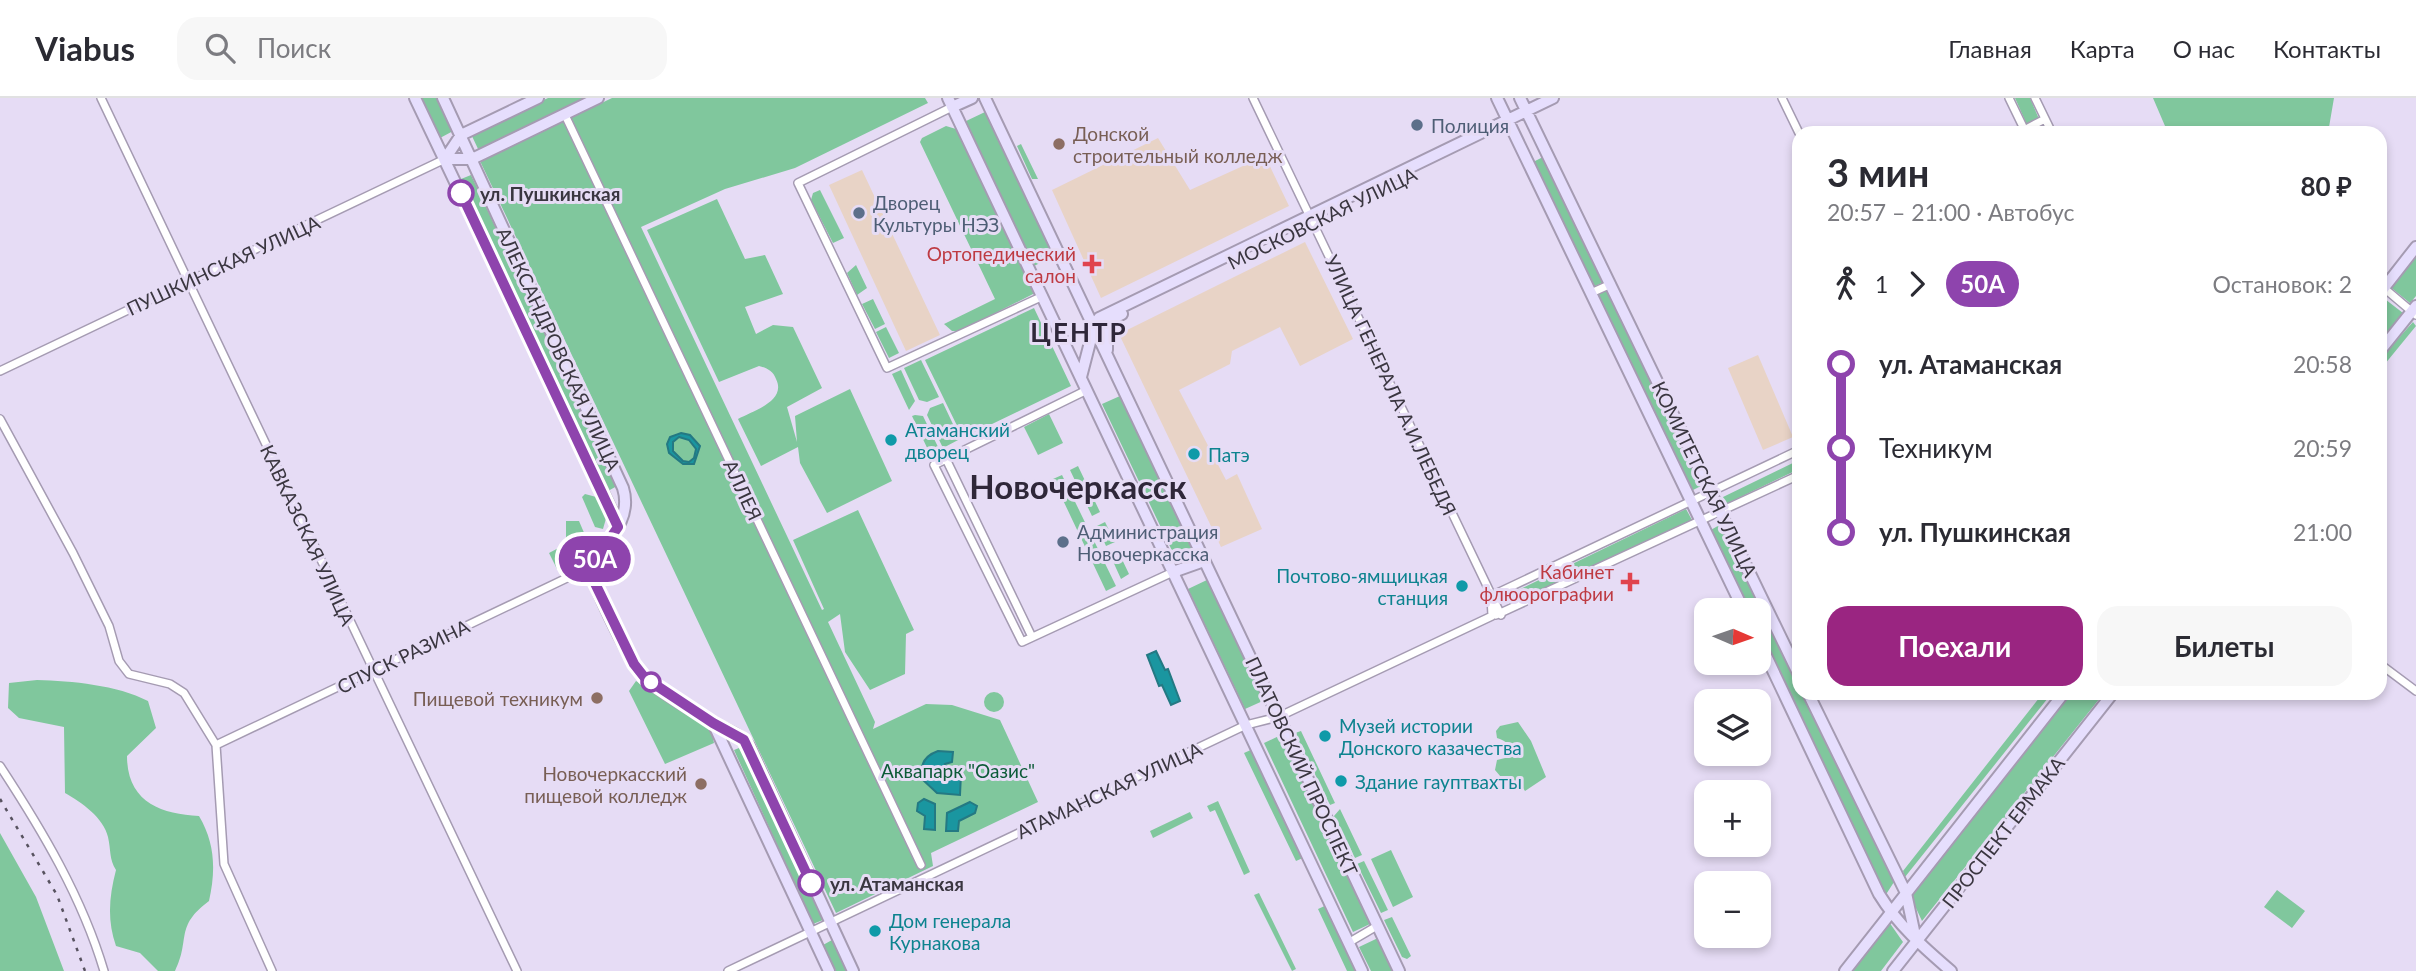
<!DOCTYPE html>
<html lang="ru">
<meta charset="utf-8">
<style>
:root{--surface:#fff;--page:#f7f7f7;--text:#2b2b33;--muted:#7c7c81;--line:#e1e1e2;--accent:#9a2581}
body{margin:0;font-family:Lato,sans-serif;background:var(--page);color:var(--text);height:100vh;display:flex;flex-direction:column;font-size:26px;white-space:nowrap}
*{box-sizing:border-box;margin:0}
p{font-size:23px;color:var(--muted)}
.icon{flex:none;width:38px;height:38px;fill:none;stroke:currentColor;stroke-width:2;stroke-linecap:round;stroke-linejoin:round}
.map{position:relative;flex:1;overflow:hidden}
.details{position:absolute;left:1792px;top:28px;width:595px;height:574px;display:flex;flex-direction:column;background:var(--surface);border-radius:21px;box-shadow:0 4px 10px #0003}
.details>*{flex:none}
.badge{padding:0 14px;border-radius:23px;font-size:24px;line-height:46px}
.needle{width:46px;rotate:92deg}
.buttons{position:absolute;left:1694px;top:500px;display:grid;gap:14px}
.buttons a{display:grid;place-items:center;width:77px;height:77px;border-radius:14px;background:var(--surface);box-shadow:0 4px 10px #0003;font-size:35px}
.map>.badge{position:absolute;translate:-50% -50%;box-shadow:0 0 0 4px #fff}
.legs{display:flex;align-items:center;gap:10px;height:77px;padding:0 35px;font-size:23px}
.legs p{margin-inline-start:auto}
.overview{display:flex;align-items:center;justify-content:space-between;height:119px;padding:0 35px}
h1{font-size:38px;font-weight:700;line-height:52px}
.cta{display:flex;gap:14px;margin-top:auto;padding:14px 35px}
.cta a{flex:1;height:80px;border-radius:21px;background:var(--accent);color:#fff;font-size:28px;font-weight:700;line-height:80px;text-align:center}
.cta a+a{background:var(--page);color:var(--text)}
ul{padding:0 35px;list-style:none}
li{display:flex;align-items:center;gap:24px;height:84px;font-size:26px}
li i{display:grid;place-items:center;width:10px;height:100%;margin:0 9px;background:currentColor}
li i::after{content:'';width:18px;height:18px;margin:-9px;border:5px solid;border-radius:50%;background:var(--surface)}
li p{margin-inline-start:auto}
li:first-child i{background:linear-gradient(#0000 50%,currentColor 0)}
li:last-child i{background:linear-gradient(currentColor 50%,#0000 0)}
header{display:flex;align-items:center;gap:42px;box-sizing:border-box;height:98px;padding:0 35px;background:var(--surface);border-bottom:2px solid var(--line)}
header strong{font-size:33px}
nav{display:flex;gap:38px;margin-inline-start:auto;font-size:24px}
.search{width:490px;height:63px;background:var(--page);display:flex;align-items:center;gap:18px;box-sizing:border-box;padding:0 24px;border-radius:21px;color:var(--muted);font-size:26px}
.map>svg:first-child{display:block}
.commercial{fill:#e8d3c6}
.green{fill:#80c79d}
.water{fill:#1a96a0;stroke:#247983;stroke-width:2;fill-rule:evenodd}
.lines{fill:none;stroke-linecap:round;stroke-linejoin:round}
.street-casing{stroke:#a59bb2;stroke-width:10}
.secondary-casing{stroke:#a59bb2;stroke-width:14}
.street{stroke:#fff;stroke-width:7}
.secondary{stroke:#e6defd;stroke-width:10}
.rail{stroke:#57525f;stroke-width:2.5;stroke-dasharray:3.5 7;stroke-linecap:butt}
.line-1-casing{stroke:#fff;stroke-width:16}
.line-1{stroke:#8e44ad;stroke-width:10}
.service-dot{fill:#5c6f8a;stroke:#e6dcf5;stroke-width:2.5}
.education-dot{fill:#8d6e63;stroke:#e6dcf5;stroke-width:2.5}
.stop-1-dot{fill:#fff;stroke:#8e44ad;stroke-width:3.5}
.health-dot{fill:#e0444e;stroke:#e6dcf5;stroke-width:2.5}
.culture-dot{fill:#0f9aa8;stroke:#e6dcf5;stroke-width:2.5}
.labels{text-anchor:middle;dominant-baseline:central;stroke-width:6;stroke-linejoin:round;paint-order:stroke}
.service-label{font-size:19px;fill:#4e5e75;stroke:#e6dcf5;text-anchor:start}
.education-label{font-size:19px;fill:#785e54;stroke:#e6dcf5;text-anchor:end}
.stop-label{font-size:19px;font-weight:bold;fill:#3a3640;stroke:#e6dcf5;text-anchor:start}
.street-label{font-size:19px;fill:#3a3640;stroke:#e6dcf5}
.health-label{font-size:19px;fill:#be3a42;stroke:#e6dcf5;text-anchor:end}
.culture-label{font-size:19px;fill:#0d838f;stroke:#e6dcf5;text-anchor:start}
.park-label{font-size:19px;fill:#0d5b38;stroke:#e6dcf5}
.district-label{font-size:26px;font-weight:bold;letter-spacing:2px;fill:#2f2739;stroke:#e6dcf5}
.town-label{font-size:33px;font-weight:bold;fill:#2f2739;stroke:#e6dcf5}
</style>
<header>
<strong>Viabus</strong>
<div class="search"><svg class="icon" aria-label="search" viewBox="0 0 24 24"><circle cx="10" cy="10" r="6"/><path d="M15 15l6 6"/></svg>Поиск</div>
<nav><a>Главная</a><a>Карта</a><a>О нас</a><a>Контакты</a></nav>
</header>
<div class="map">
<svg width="2416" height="873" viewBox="0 0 2416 873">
<rect width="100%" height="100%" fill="#e6dcf5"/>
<path class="commercial" d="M1158 40 1190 92 1265 58 1289 108 1101 200 1052 92Z
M862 72 940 237 906 253 829 87Z
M1305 144 1353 241 1300 268 1280 229 1232 253 1230 266 1179 292 1226 382 1237 376 1262 431 1221 449 1119 236Z
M1758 257 1793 339 1763 352 1728 270Z"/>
<path class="green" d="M421 0H440L455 32 440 40Z
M548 0H586L479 53 471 36Z
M612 0H925L928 5 795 70 725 91 641 129 822 512 824 511 793 442 858 412 914 532 906 536 905 576 870 592 845 554 840 516 828 524 875 624 873 631 926 606 952 607 1000 622 1038 704 931 755 933 768 836 815 480 63Z
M2015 0H2030L2039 21 2027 27Z
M2153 0H2334L2328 35H2168Z
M985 14 1054 158 1034 168 964 24Z
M946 28 956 31 1035 195 960 233H952L944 226 995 201 920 44 922 40Z
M1021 46 1038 81H1032L1017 48Z
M1543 59 1604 184 1593 189 1533 64Z
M471 77 617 388 608 393 461 81Z
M820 92 844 140 833 145 811 102 813 95Z
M717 101 745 161 765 157 783 196 745 209 756 236 773 227 793 229 822 290 787 309 797 344 795 318 850 291 892 383 827 415 800 365 798 349 761 368 738 321C753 313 787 303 776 281 773 273 767 270 759 268L719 284 647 132Z
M2416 154V198L2410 205 2389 188Z
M856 167 867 190 857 197 847 175Z
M1608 191 1703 387 1691 393 1596 197Z
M2381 198 2403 215 2380 245V200Z
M873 201 885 226 875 231 862 206Z
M1034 210 1071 288 963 340 925 262Z
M2413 224 2416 228 2380 272V261Z
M886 229 899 255 889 260 876 234Z
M921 262 939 299 927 304 919 302 904 270Z
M901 272 915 303 909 312 892 276Z
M1120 298 1194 452 1176 461 1102 306Z
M943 305 960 341 943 350 927 317 930 310Z
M1049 316 1063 345 1038 357 1024 329Z
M915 317 923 318 939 351 930 356 912 318Z
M1799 362V371L1726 406 1723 399Z
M1078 368 1100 414 1092 418 1070 372Z
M1062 377 1116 488 1106 493 1053 381Z
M585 396 600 400 607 417 603 431 595 429 582 399Z
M1686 411 1692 422 1513 508 1508 497Z
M566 423H579L588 444C581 458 573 469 557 471L549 455 566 446Z
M1105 424 1115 444 1106 448 1097 428Z
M1723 425 1799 584V595H1804L1894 784 1885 798 1759 537V513H1747L1709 433Z
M1119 455 1129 476 1121 481 1111 459Z
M1209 481 1265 602 1245 611 1188 491Z
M37 582C72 583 117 587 148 603L156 630 127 658C127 704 161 716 199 718 215 745 216 772 209 803 174 829 191 841 175 873H158L140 855 116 848C107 822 109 799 116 772 109 761 111 752 108 739 104 720 81 704 65 695L64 629 19 620 8 610 9 585Z
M636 583 711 631 714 645 665 666 629 593Z
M984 604a10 10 0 1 1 20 0a10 10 0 1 1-20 0Z
M2043 595H2052L1905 779 1903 773Z
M2066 595H2104L1922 823 1908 793Z
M1518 624 1531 643 1546 679 1525 693 1521 687 1506 685 1495 672 1497 662 1513 658C1512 648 1507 643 1497 640L1496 633 1500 628Z
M1301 633 1335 705 1330 707 1295 635Z
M1281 637 1370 826 1353 834 1264 645Z
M744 648 823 822 813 826 734 652Z
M1253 651 1305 759 1296 763 1244 655Z
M1218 703 1250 774 1244 777 1215 712 1210 714 1207 708Z
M1340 711 1362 757 1355 760 1334 718Z
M1190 714 1193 720 1153 740 1150 733Z
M0 735 36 799 64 873H0Z
M1391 752 1413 799 1393 809 1371 761Z
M1364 763 1388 812 1381 815 1357 766Z
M2277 792 2305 813 2292 830 2264 809Z
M1259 795 1296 871 1292 873 1254 797Z
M1329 806 1361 873H1347L1318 811Z
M1392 819 1411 858 1407 861 1402 859 1384 822Z
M1889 824 1903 844 1881 873H1851Z
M1378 840 1395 873H1371L1359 849Z
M832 842 847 873H836L823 847Z"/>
<path class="water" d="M681 335 690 337 700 348 694 366H683L669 355 667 346 670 339ZM679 339 689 342 696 351 694 360 689 364 683 363 673 353V344Z
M1156 553 1165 572 1168 571 1180 603 1171 607 1162 587 1159 588 1147 557Z
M938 653 953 654 952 664 945 666 947 671 961 676 960 697 937 695 923 682C919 668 924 658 938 653Z
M924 701 935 706V732L924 731 925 718 917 713 918 705Z
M970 704 977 708 975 715 959 723 958 733H946L947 715Z"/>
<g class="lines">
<g class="street-casing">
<path id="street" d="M101 0 517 873
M1253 0 1501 517
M1782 0 1799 35
M2009 0 2026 35
M2035 0 2052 35
M952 9 798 85 887 270 1043 198
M565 17 921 767
M2024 32 2045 21
M2384 190 2416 217
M1591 195 1611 186
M0 273 445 61
M1087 292 934 367 1022 544 1173 474
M0 321 73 455 109 528 119 563 129 576 170 586 184 595 216 647 224 766 272 873
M946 361 1032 539
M1491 498 1799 352
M1496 517 1799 377
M2380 566 2416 593
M216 647 590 469
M0 668C42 732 82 799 104 873
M1348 845 1377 828
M728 873 1246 627 1278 619 1492 518 1491 498"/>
</g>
<g class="secondary-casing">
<path id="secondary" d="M415 0 619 428
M443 0 623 390C633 422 606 444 590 469 592 486 632 568 645 580 663 596 687 609 708 622 721 631 739 634 749 648L853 873
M948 0 1362 873
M985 0 1399 873
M1497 0 1744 513
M1520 0 1799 577
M952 9 972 0
M445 61H472L598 0
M445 61 461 37 538 0
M2380 195 2416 149
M1107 252V238L1112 221 1122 216
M2380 253 2416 208
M1081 279 1095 225 1099 220 1553 0
M1173 474 1204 463
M1759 543 1879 796C1898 827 1923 849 1951 873
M1808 595 1906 795 1916 842
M713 625 829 873
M1845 873 2064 595
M1893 873 2113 595"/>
</g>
<use href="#street" class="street"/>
<use href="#secondary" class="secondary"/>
<path class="rail" d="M0 701 57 797 85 873"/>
</g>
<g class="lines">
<g class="line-1-casing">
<path id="line-1" d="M461 95 618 429 590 469 591 477 634 566 645 580 713 625 744 642 811 785"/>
</g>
<use href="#line-1" class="line-1"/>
</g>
<g class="service-dot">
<circle cx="1417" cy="27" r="7"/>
<circle cx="859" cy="115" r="7"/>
<circle cx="1063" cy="444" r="7"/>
</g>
<g class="education-dot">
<circle cx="1059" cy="46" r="7"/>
<circle cx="597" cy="600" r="7"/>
<circle cx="701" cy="686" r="7"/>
</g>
<g class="stop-1-dot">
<circle cx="461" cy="95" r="12"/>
<circle cx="651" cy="584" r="9"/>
<circle cx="811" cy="785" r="12"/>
</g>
<g class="health-dot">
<path d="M1088.5 155.5h7v7h7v7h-7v7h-7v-7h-7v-7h7z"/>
<path d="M1626.5 473.5h7v7h7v7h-7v7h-7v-7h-7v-7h7z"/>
</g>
<g class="culture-dot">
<circle cx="891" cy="342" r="7"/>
<circle cx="1194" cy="356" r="7"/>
<circle cx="1462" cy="488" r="7"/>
<circle cx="1325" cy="638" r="7"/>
<circle cx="1341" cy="683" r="7"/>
<circle cx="875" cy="833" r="7"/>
</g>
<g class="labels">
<g class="service-label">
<text x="1431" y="27">Полиция</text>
<text x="873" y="104">Дворец<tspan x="873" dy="22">Культуры НЭЗ</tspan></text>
<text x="1077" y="433">Администрация<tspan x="1077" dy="22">Новочеркасска</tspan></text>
</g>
<g class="education-label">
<text x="1073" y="35" text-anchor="start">Донской<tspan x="1073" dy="22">строительный колледж</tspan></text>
<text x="583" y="600">Пищевой техникум</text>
<text x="687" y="675">Новочеркасский<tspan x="687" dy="22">пищевой колледж</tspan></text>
</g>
<g class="stop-label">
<text x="480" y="95">ул. Пушкинская</text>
<text x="830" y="785">ул. Атаманская</text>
</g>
<g class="street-label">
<text transform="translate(1322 120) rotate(-26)">МОСКОВСКАЯ УЛИЦА</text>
<text transform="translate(223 167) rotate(-25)">ПУШКИНСКАЯ УЛИЦА</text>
<text transform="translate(559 251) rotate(65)">АЛЕКСАНДРОВСКАЯ УЛИЦА</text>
<text transform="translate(1391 287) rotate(65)">УЛИЦА ГЕНЕРАЛА А.И.ЛЕБЕДЯ</text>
<text transform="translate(1705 381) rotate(64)">КОМИТЕТСКАЯ УЛИЦА</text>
<text transform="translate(743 392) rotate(65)">АЛЛЕЯ</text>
<text transform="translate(308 437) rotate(65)">КАВКАЗСКАЯ УЛИЦА</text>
<text transform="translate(403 558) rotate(-26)">СПУСК РАЗИНА</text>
<text transform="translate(1302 668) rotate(65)">ПЛАТОВСКИЙ ПРОСПЕКТ</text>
<text transform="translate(1109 692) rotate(-25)">АТАМАНСКАЯ УЛИЦА</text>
<text transform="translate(2003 734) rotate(-52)">ПРОСПЕКТ ЕРМАКА</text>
</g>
<g class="health-label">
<text x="1076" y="155">Ортопедический<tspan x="1076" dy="22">салон</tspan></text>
<text x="1614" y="473">Кабинет<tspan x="1614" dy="22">флюорографии</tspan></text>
</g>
<g class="culture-label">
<text x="905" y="331">Атаманский<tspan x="905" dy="22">дворец</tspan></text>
<text x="1208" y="356">Патэ</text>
<text x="1448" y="477" text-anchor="end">Почтово-ямщицкая<tspan x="1448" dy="22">станция</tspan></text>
<text x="1339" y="627">Музей истории<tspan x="1339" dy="22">Донского казачества</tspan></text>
<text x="1355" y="683">Здание гауптвахты</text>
<text x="889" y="822">Дом генерала<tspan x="889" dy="22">Курнакова</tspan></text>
</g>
<g class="park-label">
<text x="958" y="672">Аквапарк "Оазис"</text>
</g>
<g class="district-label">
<text x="1079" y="234">ЦЕНТР</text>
</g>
<g class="town-label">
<text x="1078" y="388">Новочеркасск</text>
</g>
</g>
</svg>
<div class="buttons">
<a><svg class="needle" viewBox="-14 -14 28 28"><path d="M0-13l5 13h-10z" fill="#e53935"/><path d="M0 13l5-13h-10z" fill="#7c7c81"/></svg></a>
<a><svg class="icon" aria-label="layers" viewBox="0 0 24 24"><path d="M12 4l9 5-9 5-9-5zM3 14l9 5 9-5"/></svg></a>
<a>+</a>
<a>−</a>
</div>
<b class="badge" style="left:595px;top:461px;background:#8e44ad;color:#fff">50А</b>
<section class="details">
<div class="overview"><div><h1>3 мин</h1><p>20:57 – 21:00 · Автобус</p></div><b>80 ₽</b></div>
<div class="legs"><svg class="icon" aria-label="walk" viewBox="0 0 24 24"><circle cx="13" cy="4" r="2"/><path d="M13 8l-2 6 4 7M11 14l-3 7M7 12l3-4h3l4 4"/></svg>1<svg class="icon" aria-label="forward" viewBox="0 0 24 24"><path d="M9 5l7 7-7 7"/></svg><b class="badge" style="background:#8e44ad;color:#fff">50А</b><p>Остановок: 2</p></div>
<ul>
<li><i style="color:#8e44ad"></i><b>ул. Атаманская</b><p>20:58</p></li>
<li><i style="color:#8e44ad"></i><span>Техникум</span><p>20:59</p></li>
<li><i style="color:#8e44ad"></i><b>ул. Пушкинская</b><p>21:00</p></li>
</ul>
<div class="cta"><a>Поехали</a><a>Билеты</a></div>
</section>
</div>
